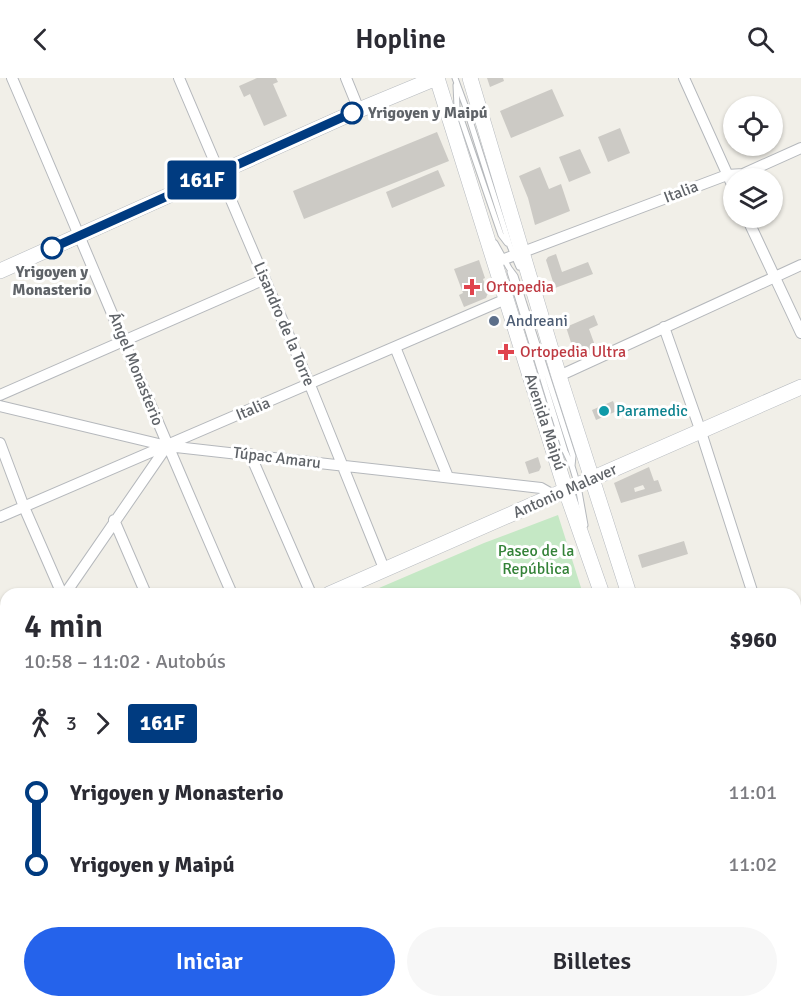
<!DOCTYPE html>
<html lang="es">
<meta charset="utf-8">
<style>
:root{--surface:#fff;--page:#f7f7f7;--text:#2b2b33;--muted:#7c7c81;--accent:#2563eb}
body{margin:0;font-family:Signika,sans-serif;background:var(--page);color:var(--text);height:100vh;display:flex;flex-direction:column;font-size:22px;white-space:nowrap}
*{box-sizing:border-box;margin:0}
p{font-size:20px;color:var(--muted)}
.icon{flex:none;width:33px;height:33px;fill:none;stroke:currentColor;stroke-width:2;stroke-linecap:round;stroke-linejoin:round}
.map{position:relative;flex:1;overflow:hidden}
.side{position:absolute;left:0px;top:510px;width:801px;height:420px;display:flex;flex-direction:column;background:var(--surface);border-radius:18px 18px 0 0;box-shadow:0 2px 4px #0004}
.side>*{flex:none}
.badge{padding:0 12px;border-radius:4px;font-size:21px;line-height:39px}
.controls{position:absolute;left:723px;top:18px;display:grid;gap:12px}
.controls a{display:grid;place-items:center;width:60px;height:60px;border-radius:50%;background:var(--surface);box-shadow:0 2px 4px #0004;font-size:30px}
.map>.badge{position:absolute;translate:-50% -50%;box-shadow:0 0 0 3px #fff}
.legs{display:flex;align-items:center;gap:9px;height:66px;padding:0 24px;font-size:20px}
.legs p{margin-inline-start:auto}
.head{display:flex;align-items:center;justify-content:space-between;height:102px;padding:0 24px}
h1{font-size:33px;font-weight:600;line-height:45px}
.button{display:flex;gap:12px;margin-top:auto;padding:12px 24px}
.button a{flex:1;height:69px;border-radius:36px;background:var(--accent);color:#fff;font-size:24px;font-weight:600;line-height:69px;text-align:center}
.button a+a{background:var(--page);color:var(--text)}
ul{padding:0 24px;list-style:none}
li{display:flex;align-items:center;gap:21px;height:72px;font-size:22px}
li i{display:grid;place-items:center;width:9px;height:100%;margin:0 8px;background:currentColor}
li i::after{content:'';width:15px;height:15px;margin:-8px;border:4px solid;border-radius:50%;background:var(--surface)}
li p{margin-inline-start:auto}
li:first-child i{background:linear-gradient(#0000 50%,currentColor 0)}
li:last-child i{background:linear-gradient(currentColor 50%,#0000 0)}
header{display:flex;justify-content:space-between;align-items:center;height:78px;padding:0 24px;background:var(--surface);font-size:27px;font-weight:600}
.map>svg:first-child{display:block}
.green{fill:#c5e8c5}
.building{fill:#cccac5;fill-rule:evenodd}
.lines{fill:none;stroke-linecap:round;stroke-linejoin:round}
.lane-casing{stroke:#b5b8bc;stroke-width:7}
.street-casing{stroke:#b5b8bc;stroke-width:12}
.secondary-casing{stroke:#b6babf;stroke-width:16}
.lane{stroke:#fff;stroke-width:5}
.street{stroke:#fff;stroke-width:10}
.secondary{stroke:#fff;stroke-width:15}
.line-1-casing{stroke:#fff;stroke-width:14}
.line-1{stroke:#003b80;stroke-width:9}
.stop-1-dot{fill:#fff;stroke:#003b80;stroke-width:3}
.health-dot{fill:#e0444e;stroke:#fff;stroke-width:2}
.service-dot{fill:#5c6f8a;stroke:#fff;stroke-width:2}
.culture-dot{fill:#0f9aa8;stroke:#fff;stroke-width:2}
.labels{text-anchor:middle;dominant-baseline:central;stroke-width:6;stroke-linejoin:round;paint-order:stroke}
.stop-label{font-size:16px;font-weight:bold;fill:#5f6368;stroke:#fff;text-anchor:start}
.street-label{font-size:16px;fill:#5f6368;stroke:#fff}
.health-label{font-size:16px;fill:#be3a42;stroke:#fff;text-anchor:start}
.service-label{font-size:16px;fill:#4e5e75;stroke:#fff;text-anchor:start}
.culture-label{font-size:16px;fill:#0d838f;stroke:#fff;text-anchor:start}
.park-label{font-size:16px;fill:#348238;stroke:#fff}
</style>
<header><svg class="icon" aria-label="back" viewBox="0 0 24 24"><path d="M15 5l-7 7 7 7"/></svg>Hopline<svg class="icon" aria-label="search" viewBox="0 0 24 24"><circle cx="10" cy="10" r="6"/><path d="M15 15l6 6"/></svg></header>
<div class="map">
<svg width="801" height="930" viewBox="0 0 801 930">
<rect width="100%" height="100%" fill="#f1efe8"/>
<path class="green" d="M558 437 583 516H365L484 465Z
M6 669V850L0 857V671Z
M0 897 6 901V924H440L427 930H235L233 925 227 927 228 930H0Z"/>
<path class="building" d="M257 0H276L278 4 273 6 287 38 264 48 250 16 244 19 239 8Z
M487 0H503L504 3 490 9Z
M552 11 564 38 511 60 500 33Z
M620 50 630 75 608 84 598 59Z
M437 54 449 83 304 141 293 113Z
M580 71 591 95 569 104 559 79Z
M540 89 549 111 561 106 570 133 535 147 528 120 519 98Z
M438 92 445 108 392 130 386 114Z
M556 176 562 194 588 184 593 196 555 210 546 182 548 179Z
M479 182 485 200 483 201 488 215 486 220 464 229 459 217 463 215 454 191Z
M594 237 598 247 589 251 597 273 582 280H576L566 249Z
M613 323 617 333 596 342 592 332Z
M538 379 541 389 539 393 529 396 525 384Z
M649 389 654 403 658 402 662 413 621 425 614 405ZM643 407 645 411 635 414 634 410Z
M684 463 688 476 642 490 638 477Z
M795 795 801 809V819L795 822Z
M795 901 800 912 795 924Z
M770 924H782L780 930H771Z"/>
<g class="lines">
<g class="lane-casing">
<path id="lane" d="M455 0 465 27 510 168 519 189
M456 7 457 29 501 157 507 165
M495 165 509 190 515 198 573 378 572 388
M510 194 565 373 572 388 578 408 585 447
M0 703 6 700
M0 857 6 861
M0 885 6 883
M122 924 142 930
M8 930 10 924
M405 930 419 924"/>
</g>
<g class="street-casing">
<path id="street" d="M12 0C86 172 157 345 232 516
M179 0 310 307 385 493
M346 0 359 32
M684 0 734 111
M747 140 801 255
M494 185 727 97 743 96 801 70
M664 249 701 354 753 516
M395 269 448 399
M559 298 801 187
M0 317 265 201
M0 328 167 368 541 410 555 418
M0 365 24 429 62 516
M250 376 311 516
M0 439 506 221
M114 442 146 516
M65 516 167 368
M795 545 801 542
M0 609 6 601
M795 644 801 663
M483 924 486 930
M593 924 595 930"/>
</g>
<g class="secondary-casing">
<path id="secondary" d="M437 0 566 413 602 516
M470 0 559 298 629 516
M0 193 359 32 436 0
M329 516 801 309
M0 656 6 654
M795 784 801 782
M726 924 727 930
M747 924 748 930
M447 930 461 924"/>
</g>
<use href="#lane" class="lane"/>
<use href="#street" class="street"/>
<use href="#secondary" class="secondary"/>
</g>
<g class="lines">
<g class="line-1-casing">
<path id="line-1" d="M52 170 352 35"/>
</g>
<use href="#line-1" class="line-1"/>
</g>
<g class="stop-1-dot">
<circle cx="352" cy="35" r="10"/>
<circle cx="52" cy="170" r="10"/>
</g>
<g class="health-dot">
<path d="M469 200h6v6h6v6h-6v6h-6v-6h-6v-6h6z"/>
<path d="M503 265h6v6h6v6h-6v6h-6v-6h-6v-6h6z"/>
</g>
<circle class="service-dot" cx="494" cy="243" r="6"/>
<circle class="culture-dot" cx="604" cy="333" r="6"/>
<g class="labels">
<g class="stop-label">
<text x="368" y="35">Yrigoyen y Maipú</text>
<text x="52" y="194" text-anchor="middle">Yrigoyen y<tspan x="52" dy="18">Monasterio</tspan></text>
</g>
<g class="street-label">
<text transform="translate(681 114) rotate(-21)">Italia</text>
<text transform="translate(284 246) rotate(67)">Lisandro de la Torre</text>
<text transform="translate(136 291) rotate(68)">Ángel Monasterio</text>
<text transform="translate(253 331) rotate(-23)">Italia</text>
<text transform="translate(545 344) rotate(72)">Avenida Maipú</text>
<text transform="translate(277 380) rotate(7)">Túpac Amaru</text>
<text transform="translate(565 413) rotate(-24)">Antonio Malaver</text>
</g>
<g class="health-label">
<text x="486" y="209">Ortopedia</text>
<text x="520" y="274">Ortopedia Ultra</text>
</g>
<g class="service-label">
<text x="506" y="243">Andreani</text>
</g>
<g class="culture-label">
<text x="616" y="333">Paramedic</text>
</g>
<g class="park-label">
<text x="536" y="473">Paseo de la<tspan x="536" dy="18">República</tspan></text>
</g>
</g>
</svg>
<div class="controls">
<a><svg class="icon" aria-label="locate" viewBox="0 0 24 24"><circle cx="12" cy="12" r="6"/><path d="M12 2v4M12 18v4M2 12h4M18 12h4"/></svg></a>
<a><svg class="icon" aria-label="layers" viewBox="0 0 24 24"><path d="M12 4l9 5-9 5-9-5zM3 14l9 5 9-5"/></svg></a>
</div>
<b class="badge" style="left:202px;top:102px;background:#003b80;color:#fff">161F</b>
<section class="side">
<div class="head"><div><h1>4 min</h1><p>10:58 – 11:02 · Autobús</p></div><b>$960</b></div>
<div class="legs"><svg class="icon" aria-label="walk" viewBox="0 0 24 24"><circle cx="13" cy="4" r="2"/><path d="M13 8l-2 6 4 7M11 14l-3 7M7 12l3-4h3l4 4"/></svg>3<svg class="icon" aria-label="forward" viewBox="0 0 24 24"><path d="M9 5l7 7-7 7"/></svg><b class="badge" style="background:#003b80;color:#fff">161F</b></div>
<ul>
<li><i style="color:#003b80"></i><b>Yrigoyen y Monasterio</b><p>11:01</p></li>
<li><i style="color:#003b80"></i><b>Yrigoyen y Maipú</b><p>11:02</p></li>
</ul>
<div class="button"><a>Iniciar</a><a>Billetes</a></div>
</section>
</div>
